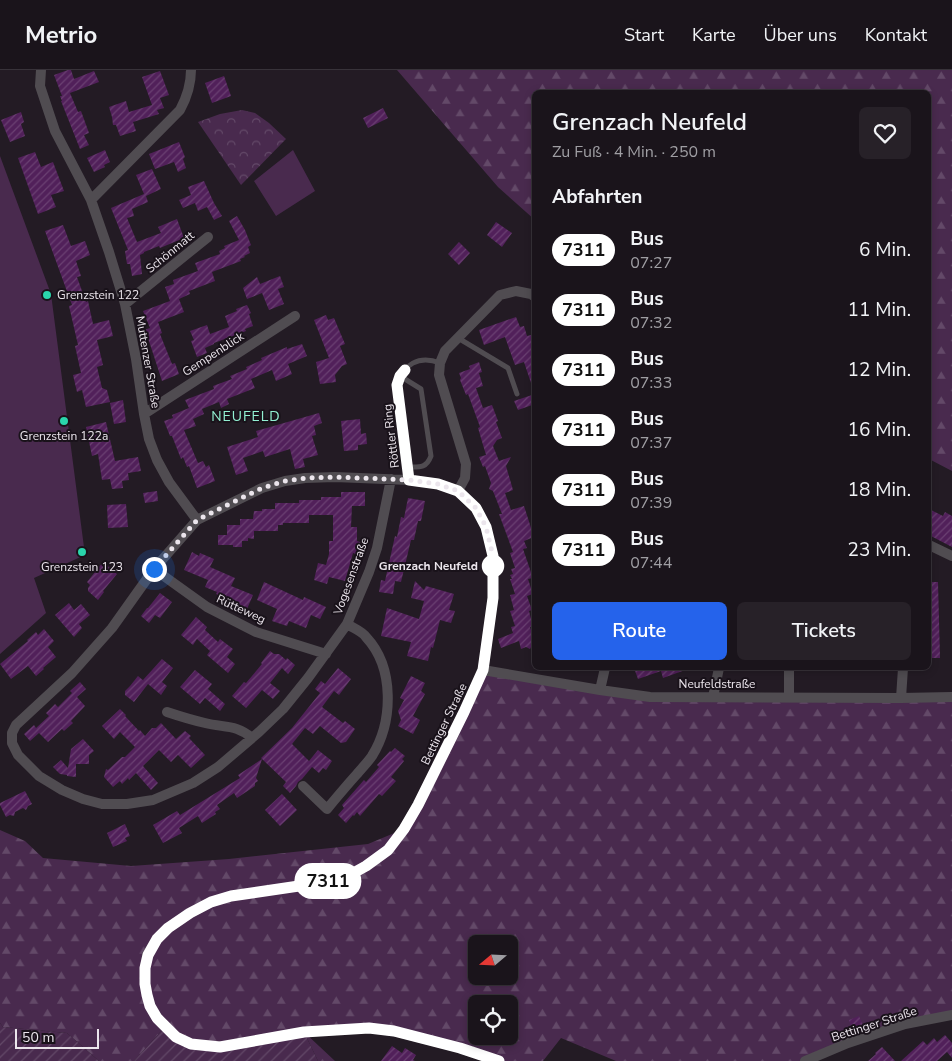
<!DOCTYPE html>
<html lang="de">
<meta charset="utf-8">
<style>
:root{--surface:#1a141b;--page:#272128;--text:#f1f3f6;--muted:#9f9ea3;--line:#38333a;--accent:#2563eb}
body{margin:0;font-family:"Nunito Sans",sans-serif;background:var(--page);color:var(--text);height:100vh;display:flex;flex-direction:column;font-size:19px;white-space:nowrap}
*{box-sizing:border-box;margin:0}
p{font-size:16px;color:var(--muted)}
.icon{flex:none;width:28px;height:28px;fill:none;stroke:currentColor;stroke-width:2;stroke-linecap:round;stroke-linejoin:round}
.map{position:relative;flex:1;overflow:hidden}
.sheet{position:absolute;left:532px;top:20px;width:399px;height:580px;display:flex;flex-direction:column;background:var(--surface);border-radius:8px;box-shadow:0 2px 8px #0003,0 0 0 1px var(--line)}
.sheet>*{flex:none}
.badge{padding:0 10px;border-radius:16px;font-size:18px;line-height:32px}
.needle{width:32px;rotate:251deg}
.fabs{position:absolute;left:468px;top:865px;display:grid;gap:10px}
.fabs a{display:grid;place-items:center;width:50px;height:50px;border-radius:8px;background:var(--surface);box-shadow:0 2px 8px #0003,0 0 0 1px var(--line);font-size:25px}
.scale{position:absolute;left:15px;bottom:12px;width:84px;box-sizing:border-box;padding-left:5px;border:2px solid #ebe5ec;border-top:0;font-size:14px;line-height:18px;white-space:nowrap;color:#ebe5ec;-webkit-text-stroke:4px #19121a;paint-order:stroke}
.you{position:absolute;width:25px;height:25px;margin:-12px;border:4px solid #fff;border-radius:50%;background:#1a73e8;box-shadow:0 0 0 8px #1a73e833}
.map>.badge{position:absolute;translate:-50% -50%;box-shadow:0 0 0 2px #fff}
h2{padding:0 20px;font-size:19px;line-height:45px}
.round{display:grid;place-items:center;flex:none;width:52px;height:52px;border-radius:8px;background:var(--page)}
.head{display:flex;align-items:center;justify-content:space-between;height:85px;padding:0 20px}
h1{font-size:24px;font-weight:600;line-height:38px}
.cta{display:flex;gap:10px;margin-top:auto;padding:10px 20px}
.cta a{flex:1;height:58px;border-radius:8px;background:var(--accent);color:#fff;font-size:20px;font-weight:600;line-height:58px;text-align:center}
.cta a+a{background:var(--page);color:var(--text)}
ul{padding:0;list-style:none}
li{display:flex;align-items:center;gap:15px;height:60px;padding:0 20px}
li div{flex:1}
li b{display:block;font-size:19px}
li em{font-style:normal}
li .badge{min-width:55px;font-weight:700;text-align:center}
header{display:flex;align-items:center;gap:30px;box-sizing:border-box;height:70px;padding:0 25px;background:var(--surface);border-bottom:1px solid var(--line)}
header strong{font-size:24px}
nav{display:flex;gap:28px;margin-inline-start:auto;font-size:18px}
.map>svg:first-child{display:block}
.grass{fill:#492a4e}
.forest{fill:url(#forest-firs);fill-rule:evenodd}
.park{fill:url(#park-crowns)}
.garden{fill:url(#garden-furrows)}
.building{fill:url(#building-hatch)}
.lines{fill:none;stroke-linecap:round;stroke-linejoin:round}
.lane{stroke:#504c51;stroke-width:5}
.street{stroke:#504c51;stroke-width:10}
.line-casing{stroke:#fff;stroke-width:11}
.line{stroke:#fff;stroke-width:8}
.walk{stroke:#ebe5ec;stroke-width:5;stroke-dasharray:0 9}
.poi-dot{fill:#2ad5ac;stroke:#19121a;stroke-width:2}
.stop-dot{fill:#fff;stroke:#fff;stroke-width:2.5}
.labels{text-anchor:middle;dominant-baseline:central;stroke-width:4;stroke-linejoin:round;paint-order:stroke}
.street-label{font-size:12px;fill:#ebe5ec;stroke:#19121a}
.poi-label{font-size:12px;fill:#ebe5ec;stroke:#19121a}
.stop-label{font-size:12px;font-weight:bold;fill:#ebe5ec;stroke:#19121a;text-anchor:end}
.neighbourhood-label{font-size:14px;letter-spacing:1px;fill:#93f1d3;stroke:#19121a}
</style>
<header>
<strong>Metrio</strong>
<nav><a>Start</a><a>Karte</a><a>Über uns</a><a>Kontakt</a></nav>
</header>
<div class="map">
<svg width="952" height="991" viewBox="0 0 952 991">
<defs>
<pattern id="forest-firs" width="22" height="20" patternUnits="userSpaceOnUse" patternTransform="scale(1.25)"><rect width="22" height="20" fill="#492a4e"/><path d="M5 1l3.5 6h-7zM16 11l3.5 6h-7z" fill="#634968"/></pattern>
<pattern id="park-crowns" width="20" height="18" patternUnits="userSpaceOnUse" patternTransform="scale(1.25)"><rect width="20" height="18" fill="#492a4e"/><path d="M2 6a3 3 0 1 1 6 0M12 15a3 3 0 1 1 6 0" fill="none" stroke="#634968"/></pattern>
<pattern id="garden-furrows" width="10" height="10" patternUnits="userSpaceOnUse" patternTransform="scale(1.25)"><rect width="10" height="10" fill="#492a4e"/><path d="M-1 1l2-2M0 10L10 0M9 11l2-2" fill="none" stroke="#634968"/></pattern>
<pattern id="building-hatch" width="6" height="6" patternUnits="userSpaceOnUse" patternTransform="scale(1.25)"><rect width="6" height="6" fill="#51205a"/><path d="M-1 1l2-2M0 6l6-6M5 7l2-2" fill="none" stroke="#6a4072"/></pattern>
</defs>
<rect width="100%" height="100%" fill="#231b24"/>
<path class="grass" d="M293 80 315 121 276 146 254 111Z
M0 86 51 224 85 485 34 508 46 543 0 584Z"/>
<path class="forest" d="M397 0H952V401L929 389V22H535V150L498 117Z
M483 600 650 627H952V945L905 954 805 991H616L561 968 543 991H499L393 961 304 962 335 991H318L304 962 204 976 165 957 134 991H99L67 963 3 957 0 953V760L25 771 43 788 131 796 229 789 368 774 404 759ZM476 874H509V906H476ZM476 934H509V966H476Z"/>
<path class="park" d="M242 40 255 43 269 53 286 69 241 115 198 52 220 44Z"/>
<path class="garden" d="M0 953 3 957 67 963 99 991H0Z
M165 957 204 976 304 962 318 991H134Z"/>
<path class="building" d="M68 0H71L74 9 94 1 99 12 70 23 78 42 81 41 89 63 84 65 89 75 80 79 61 31H62L60 26H62L54 5Z
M160 1 169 25 160 28 164 38 157 40 159 44 133 52 136 61 120 66 116 55H113L112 47 109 37 126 31 129 42 152 35 142 7Z
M224 6 231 26 212 33 205 13Z
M383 38 388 48 368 58 363 48Z
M21 42 24 52 21 54 25 66 10 72 1 50Z
M179 72 185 87 183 89 186 98 178 102 174 92 155 99 149 84Z
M105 80 110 92 104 95 105 97 94 102 87 88Z
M35 82 41 97 53 92 64 121 51 125 56 137 38 144 18 88Z
M152 99 161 119 146 126 148 132 132 139 134 146 127 148 137 172 161 163 158 157 177 149 184 168 160 178 159 176 144 182V183L140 185 142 204 132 206 130 194H127L125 181 128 180 111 138 144 124 136 105Z
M204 111 214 133 222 146 214 150 207 137 198 141 195 133 183 138 179 130 191 125 188 117Z
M237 146 245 160 251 175 248 177 250 183 244 186 245 187 240 189 241 191 212 202 215 211 189 221 190 224 179 229 184 242 158 252 162 263 160 264 172 294 175 293 179 304 162 311 148 268 143 270 141 261 150 258 143 241 170 231 165 217 174 214 173 210 198 201 195 193 220 184 219 181 225 178 224 176 239 170 229 151Z
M496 152 512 163 502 177 487 165Z
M63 155 71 176 85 171 90 185 76 191 81 206 77 207 86 232 88 231 93 254 109 250 113 266 97 270 103 295 97 297 102 318 107 320 110 332 86 337 82 320 77 322 73 305 81 303 75 276 78 275 69 236 72 235 45 161Z
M459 172 470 183 459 195 448 184Z
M280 206 284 217 278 219 284 234 269 240 262 223 247 229 243 218 257 207 260 214Z
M247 235 251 243 249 244 253 256 245 259 246 261 214 273V274L205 278 207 283 197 287 191 271 194 270 190 261 207 255 210 264 229 257 225 246 237 241 236 239Z
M326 245 328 250 334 248 345 274 340 276 347 294 342 296 335 305 336 312 320 314 316 292 329 288 314 250Z
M516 247 520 257 524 256 527 266 531 265 535 276V318L533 319 524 292 515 295 505 267 484 275 479 260Z
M302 274 307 286 288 294 292 304 276 311 272 300 251 309 255 318 227 329 229 334 221 338 219 332 202 339 204 344 193 349 196 356 184 360 198 393 203 391 206 397 209 395 215 411 197 418 189 396 187 397 183 387 181 389 172 366H170L164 351 173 348 172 345 189 338 185 330 214 319 213 316 232 309 230 306 247 299 246 297 262 290 261 288 287 277V279Z
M479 292 482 302 479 303 483 316 476 318 483 338 492 335 498 351 496 352 502 368 497 370 493 376 499 391 511 387 506 396 513 420 505 423 511 440 524 436 534 467 524 471 527 478 523 479 533 508 528 509 533 524 527 526 532 540 529 541 533 556 530 557 535 572V574L532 575 530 579 526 577 521 579 519 571 501 578 498 569 513 563 511 557 515 556 510 541 514 540 510 525 515 524 510 509H512L510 505 513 504 511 499 515 498 510 483 513 482 499 444H502L493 421 489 419 491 413 485 396 483 397 479 387 486 385 478 358 480 357 468 324 466 325 460 310 461 308 459 303 470 299 469 296Z
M535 324V334L518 340 514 331Z
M123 330 126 352 114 354 110 333Z
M319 343 322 353 314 356 316 365 312 366 318 385 303 389 305 397 295 399 290 379 265 387 263 381 243 388 248 401 236 405 227 377 258 367 256 361Z
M360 349 361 364 366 363 367 374 358 375V380L344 381 341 351Z
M106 352 115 391 138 387 141 401 128 403 129 410 122 411 123 418 112 419 110 409 102 410 98 384 92 386 86 357Z
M157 421 158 431 145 433 143 423Z
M341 422H365V436H352L351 457H357V471L366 474 362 486 353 483 345 511 329 507 327 514 314 510 318 493 326 495 329 484V471H333V445H309V453H283V455H278V461H254V469L248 468V471H242V477H233V475H218V465H227V455H240V449H253L254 441H262V439H275V433H299V430H321V427H341Z
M408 428 425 431 421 451H418L414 470H411L401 512 395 511 393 524 379 522 381 510 385 511 395 466 397 467 401 447 404 448Z
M126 434 128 457 108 458 107 435Z
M931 440 943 446 945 442 952 446V477L929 465V446Z
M192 482 199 486 200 483 214 489 210 497 235 508 231 516 253 525 247 539 230 532 231 530 216 524 217 522 205 517 208 510 184 500Z
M103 492 117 504 103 521 104 522 98 530 88 521V518L90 515 87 512Z
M415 511 424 520 426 516 454 524 449 540 455 541 451 553 440 550 433 578 431 577 428 591 407 586 411 572 381 566 387 538 419 549 424 531 411 528Z
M264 512 303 530 304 527 326 537 320 549 311 545 306 558 289 551 287 556 272 551 277 539 257 530Z
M929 512H938L940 588H929Z
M160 523 172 532 160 548 155 545 149 553 141 546 147 538H148Z
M69 533 74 540 81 534 90 545 79 554 82 558 74 567 55 545Z
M196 547 207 557 205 560 218 572 220 569 233 579 227 587 235 594 228 603 207 585 210 581 197 569 193 575 181 565Z
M44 559 54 571 48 577 56 587 43 598 44 599 36 606 28 596 11 609 0 594 28 571 27 570 36 562 38 565Z
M270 581 274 584H279L286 590 287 588 295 595 288 604 282 598 270 613 280 621 273 629 262 620 246 638 232 626 244 612 246 613 262 594 261 593Z
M162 589 173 598 162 612 167 616 161 625 148 614 134 632 125 625V621L130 616 138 606 144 611 143 610Z
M338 598 351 609 339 625 334 621 322 637 343 653 345 651 355 659 346 672 341 673 320 656 313 664 305 658 292 674 309 691 318 680 332 691 326 700 323 698 319 703 312 697 302 709 298 712 296 716 290 723 283 716 286 712 262 689 256 708 258 711 255 713V716L237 728 234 723 217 735 220 739 215 742 216 744 202 753 198 746 179 758 182 763 163 773 153 755 177 741 180 745 240 708 238 705 262 689 261 688 292 658 320 623 315 619 321 611 325 614Z
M634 598H688V599L663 608 661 601 638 609Z
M195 600 212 614 208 619 225 634 220 641 205 628 200 634 180 617Z
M411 606 425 613 421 621 425 624 413 646 420 650 413 664 398 656 401 650 398 641 404 630 400 628Z
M80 612 86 619 77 627 85 636 71 651 73 653 64 661 62 659 48 672 39 663 30 671 24 664 34 655 36 658 49 646 46 643 55 634 58 637 72 623 70 621Z
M120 639 126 645 125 646 139 661 140 660 145 666 152 658H156L161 653 176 669 185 661 191 666 189 668 205 685 191 698 178 685 171 692 159 680 143 696 158 713 151 720 136 703 129 710 128 708 122 714 120 711 113 717 104 707 106 699 108 700 122 687H125L135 677 120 662 114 669 102 656Z
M83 669 94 681 89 685V694H76V707L67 706V705L60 704 53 697 61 690 68 698 71 679Z
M395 678 405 686 402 689 404 691 391 707 396 711 382 726 379 724 360 746 357 742 354 746 353 745 346 753 338 745 344 738 342 735 364 710 366 712 379 697 377 695 390 681 391 682Z
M25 721 32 734 28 736 26 740 23 738 15 742 14 746 10 745 6 747 0 735V733Z
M282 724 297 740 280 756 265 740Z
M125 754 130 766 125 768 127 771 113 777 107 763Z
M859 946 864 958 853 962 849 950Z
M945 965 952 973V988L947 982 937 991H901L923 971 927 975 934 968 937 972Z
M392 976 402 983 405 978 416 985 413 990 415 991H381Z
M882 977 895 991H868L876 984 875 983Z"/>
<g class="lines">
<path class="lane" d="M458 268 508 298 517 324
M400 306 421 319 431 386C426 399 419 397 407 397
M409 410 397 315C403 294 419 285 440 293"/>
<path class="street" d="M41 0 40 16 55 61 91 130 109 182 125 234 136 289 144 344 149 369 157 390 169 412 197 450
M91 130 180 40C187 27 191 15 191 0
M125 234 208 167
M144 344 295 246
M391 409 377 478 369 502 347 554 308 608 283 639 259 662 218 697 193 713 153 730 127 734H102L83 729 62 720 39 706 18 685 12 673V663L16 655 72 603 112 558 154 499 197 450 262 418 285 411 305 408 335 407 409 410 438 414 458 421 476 438 486 457 493 486V528L483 600 464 642 418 735 404 759 388 780 366 796 348 806 326 812 231 826 211 832 190 843 168 858 157 869 147 885 145 898V914L147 925 150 935 157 948 176 967 191 974 220 977 304 962 369 958 393 961 460 978 499 991
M458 421 465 408 466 394 439 305 440 293 445 281 500 225 516 221 531 224 535 227
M929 475 952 486
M154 499 207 537 256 562 326 584
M789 598V627
M483 600 600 620 650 627 901 628 952 627
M600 620 605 598
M713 627 719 598
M901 628 903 598
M167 642C179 646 192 650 205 653 224 658 236 654 252 668
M303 716 327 739C337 727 347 715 357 704 362 698 368 692 372 686 393 652 395 598 366 567 362 561 353 558 347 554
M805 991 848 973 905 954 952 945"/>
</g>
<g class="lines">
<g class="line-casing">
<path id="line" d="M405 300 400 306 397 315 409 410 438 414 458 421 476 438 486 457 493 486V528L483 600 464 642 418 735 404 759 388 780 366 796 348 806 326 812 231 826 211 832 190 843 168 858 157 869 148 885 145 898V914L147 925 150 936 157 948 176 967 191 974 220 977 304 962 369 958 394 961 460 978 499 991"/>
</g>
<use href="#line" class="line"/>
<path class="walk" d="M154 499 197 450 262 418 285 411 306 408 335 407 409 410 438 414 458 421 476 438 486 457 493 486V499V496"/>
</g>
<g class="poi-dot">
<circle cx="47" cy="225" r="5"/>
<circle cx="64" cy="351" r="5"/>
<circle cx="82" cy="482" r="5"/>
</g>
<circle class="stop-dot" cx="493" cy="496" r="10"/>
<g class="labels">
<g class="street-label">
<text transform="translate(170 182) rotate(-39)">Schönmatt</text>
<text transform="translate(213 284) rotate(-33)">Gempenblick</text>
<text transform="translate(148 292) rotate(80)">Muttenzer Straße</text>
<text transform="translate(391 366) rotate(-97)">Röttler Ring</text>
<text transform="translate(351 506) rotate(-70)">Vogesenstraße</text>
<text transform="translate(241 539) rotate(25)">Rütteweg</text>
<text x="717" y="614">Neufeldstraße</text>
<text transform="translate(444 654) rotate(-64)">Bettinger Straße</text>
<text transform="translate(874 954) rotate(-18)">Bettinger Straße</text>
</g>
<g class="poi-label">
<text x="57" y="225" text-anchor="start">Grenzstein 122</text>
<text x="64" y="366">Grenzstein 122a</text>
<text x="82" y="497">Grenzstein 123</text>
</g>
<g class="stop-label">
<text x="478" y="496">Grenzach Neufeld</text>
</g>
<g class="neighbourhood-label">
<text x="246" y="346">NEUFELD</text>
</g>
</g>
</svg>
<div class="fabs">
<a><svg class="needle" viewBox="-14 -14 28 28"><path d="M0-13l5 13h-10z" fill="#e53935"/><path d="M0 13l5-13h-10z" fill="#9f9ea3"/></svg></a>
<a><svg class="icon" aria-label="locate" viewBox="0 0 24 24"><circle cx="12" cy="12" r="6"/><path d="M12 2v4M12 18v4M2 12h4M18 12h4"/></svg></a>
</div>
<div class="scale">50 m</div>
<div class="you" style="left:154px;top:499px"></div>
<b class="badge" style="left:328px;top:811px;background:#fff;color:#111">7311</b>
<section class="sheet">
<div class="head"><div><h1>Grenzach Neufeld</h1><p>Zu Fuß · 4 Min. · 250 m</p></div><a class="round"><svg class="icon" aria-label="heart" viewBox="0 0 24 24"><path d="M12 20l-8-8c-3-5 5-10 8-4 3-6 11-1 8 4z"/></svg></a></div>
<h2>Abfahrten</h2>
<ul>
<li><span class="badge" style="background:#fff;color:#111">7311</span><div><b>Bus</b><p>07:27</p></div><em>6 Min.</em></li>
<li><span class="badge" style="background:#fff;color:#111">7311</span><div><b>Bus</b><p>07:32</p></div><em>11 Min.</em></li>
<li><span class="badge" style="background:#fff;color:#111">7311</span><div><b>Bus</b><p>07:33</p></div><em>12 Min.</em></li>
<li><span class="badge" style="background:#fff;color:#111">7311</span><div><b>Bus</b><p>07:37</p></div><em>16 Min.</em></li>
<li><span class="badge" style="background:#fff;color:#111">7311</span><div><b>Bus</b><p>07:39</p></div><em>18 Min.</em></li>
<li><span class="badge" style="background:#fff;color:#111">7311</span><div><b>Bus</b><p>07:44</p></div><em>23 Min.</em></li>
</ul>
<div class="cta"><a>Route</a><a>Tickets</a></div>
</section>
</div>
